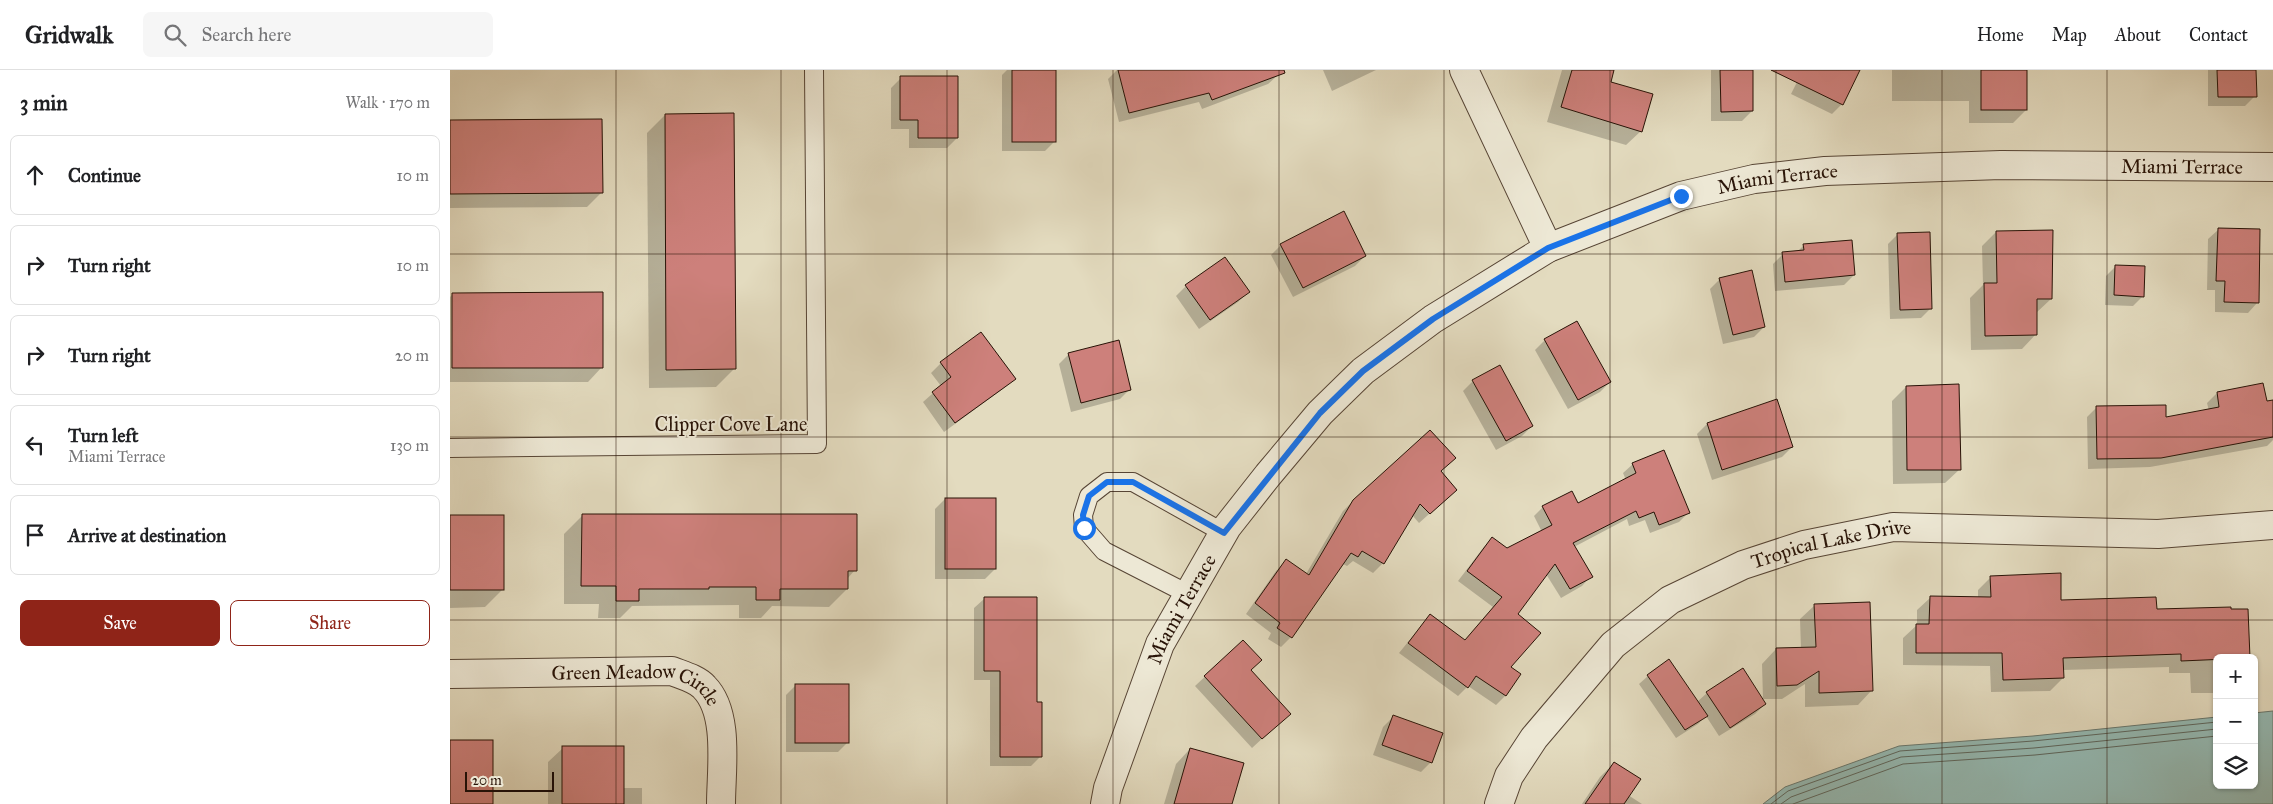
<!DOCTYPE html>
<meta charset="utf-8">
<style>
body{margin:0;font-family:"IM FELL Great Primer",serif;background:#f6f6f6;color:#202124}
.controls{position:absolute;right:15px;bottom:15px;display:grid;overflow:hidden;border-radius:8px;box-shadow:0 1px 4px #0004}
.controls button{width:45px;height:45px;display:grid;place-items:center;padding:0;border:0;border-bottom:1px solid #e0e0e0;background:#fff;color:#202124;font:25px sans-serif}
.scale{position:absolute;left:15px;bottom:12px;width:89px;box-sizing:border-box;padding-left:5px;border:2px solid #281307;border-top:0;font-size:14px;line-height:18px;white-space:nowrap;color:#281307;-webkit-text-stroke:4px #ede8d5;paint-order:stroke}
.stop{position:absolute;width:15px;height:15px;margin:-11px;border:4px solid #1a73e8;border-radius:50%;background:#fff}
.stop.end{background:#1a73e8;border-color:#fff;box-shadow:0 1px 5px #0008}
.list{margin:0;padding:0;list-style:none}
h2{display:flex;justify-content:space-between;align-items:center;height:65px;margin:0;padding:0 20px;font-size:21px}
h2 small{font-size:16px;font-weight:400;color:#757577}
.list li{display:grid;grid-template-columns:32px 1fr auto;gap:15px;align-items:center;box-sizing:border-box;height:80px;margin:0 10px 10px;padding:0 10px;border:1px solid #e0e0e0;border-radius:8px}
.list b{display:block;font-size:19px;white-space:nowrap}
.list p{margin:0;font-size:16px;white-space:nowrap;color:#757577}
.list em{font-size:16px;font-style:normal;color:#757577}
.actions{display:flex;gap:10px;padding:15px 20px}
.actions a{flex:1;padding:11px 0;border:1px solid #8f2418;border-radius:8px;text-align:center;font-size:18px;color:#8f2418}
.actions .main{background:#8f2418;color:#fff}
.icon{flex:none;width:28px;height:28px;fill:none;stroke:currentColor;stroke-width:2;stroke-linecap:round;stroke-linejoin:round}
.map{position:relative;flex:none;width:1823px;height:734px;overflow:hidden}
header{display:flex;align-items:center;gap:30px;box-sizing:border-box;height:70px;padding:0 25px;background:#fff;border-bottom:1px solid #e0e0e0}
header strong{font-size:24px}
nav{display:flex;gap:28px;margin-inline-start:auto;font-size:18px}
.search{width:350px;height:45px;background:#f6f6f6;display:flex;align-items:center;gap:12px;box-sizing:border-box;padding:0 18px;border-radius:8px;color:#757577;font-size:19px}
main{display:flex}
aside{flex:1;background:#fff}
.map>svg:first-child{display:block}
.water{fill:#95bbb5;stroke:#69786f}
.shadow{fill:#0003}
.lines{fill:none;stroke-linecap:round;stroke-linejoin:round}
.shore{stroke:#5e675e;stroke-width:1}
.building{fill:#cd807b;stroke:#281307}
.lane-casing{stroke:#574535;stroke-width:20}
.street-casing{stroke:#574535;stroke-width:30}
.lane{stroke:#ede8d5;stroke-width:18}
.street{stroke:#ede8d5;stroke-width:28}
.route{stroke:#1a73e8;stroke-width:6}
.grid{fill:none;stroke:#281307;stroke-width:1;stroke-opacity:0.55}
.labels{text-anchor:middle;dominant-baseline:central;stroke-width:4;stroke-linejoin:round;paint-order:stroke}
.street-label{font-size:20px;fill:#281307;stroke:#ede8d5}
</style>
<header>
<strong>Gridwalk</strong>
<div class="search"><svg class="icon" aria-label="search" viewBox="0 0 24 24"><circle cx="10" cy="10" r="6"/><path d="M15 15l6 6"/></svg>Search here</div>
<nav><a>Home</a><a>Map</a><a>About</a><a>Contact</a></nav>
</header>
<main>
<aside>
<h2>3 min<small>Walk · 170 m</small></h2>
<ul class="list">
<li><svg class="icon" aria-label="ahead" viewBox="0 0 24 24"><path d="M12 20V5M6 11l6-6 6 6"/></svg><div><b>Continue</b></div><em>10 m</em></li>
<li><svg class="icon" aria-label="right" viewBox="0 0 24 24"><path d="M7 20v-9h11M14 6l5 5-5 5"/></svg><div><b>Turn right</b></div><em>10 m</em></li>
<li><svg class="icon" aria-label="right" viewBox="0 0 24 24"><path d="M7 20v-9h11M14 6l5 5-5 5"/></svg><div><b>Turn right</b></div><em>20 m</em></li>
<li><svg class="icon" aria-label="left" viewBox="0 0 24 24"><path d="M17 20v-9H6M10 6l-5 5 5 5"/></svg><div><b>Turn left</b><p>Miami Terrace</p></div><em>130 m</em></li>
<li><svg class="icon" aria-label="arrive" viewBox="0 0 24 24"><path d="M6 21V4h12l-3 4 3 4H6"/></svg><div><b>Arrive at destination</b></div></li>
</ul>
<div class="actions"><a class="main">Save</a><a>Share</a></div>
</aside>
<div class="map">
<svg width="1823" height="734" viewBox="0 0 1823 734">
<rect width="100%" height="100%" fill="#e3dbbf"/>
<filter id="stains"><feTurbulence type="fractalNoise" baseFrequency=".004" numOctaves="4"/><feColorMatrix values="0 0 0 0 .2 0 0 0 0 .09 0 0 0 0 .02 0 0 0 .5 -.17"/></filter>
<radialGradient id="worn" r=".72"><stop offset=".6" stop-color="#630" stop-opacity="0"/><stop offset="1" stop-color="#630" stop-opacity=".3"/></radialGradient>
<path class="water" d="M1823,641V734H1313L1335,717L1449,676L1583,666L1767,647V715H1804V643Z"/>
<g class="shadow">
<path d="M557,0H605V71L595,81H552V5Z"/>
<path d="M667,0H827L828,5L818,14L752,39L749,32L669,52L658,9Z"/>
<path d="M873,0H926L882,21Z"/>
<path d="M1112,0H1163L1159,13L1191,61L1176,75L1097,52Z"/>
<path d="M1261,0H1301L1302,41L1292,51H1261Z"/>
<path d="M1353,0H1409L1392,34L1382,44L1341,24Z"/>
<path d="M1442,0H1576V40L1563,53H1519V31H1442Z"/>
<path d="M1758,0H1805V26L1795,36H1758Z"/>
<path d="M451,8L507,68L497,78H459V59H441V18Z"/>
<path d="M215,45L284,299L266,317L199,318L197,63Z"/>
<path d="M0,51L151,123L137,137L0,138Z"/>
<path d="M1768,160L1807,233L1798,243L1765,242V220H1757L1758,169Z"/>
<path d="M1546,162L1601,229L1586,243V264L1572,279L1521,280L1520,228L1533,215L1532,176Z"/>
<path d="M1448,164L1481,238L1471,248L1440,249L1438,174Z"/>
<path d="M831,175L915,186L905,196L843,227L821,185Z"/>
<path d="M1354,175L1404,205L1394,215L1325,221L1323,194L1333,184L1347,182Z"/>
<path d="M1666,196L1693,226L1683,236L1655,235L1656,206Z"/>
<path d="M1270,209L1314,257L1304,267L1273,274L1260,219Z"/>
<path d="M736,216L798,222L788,232L749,259L726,226Z"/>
<path d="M2,225L152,297L138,312H0V227Z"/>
<path d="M1095,270L1160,312L1150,322L1118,339L1085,280Z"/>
<path d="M619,284L680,319L670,329L621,342L609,294Z"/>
<path d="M491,293L564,309L554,318L494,362L473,332L491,316L481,303Z"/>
<path d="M1023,311L1082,356L1072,366L1046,380L1013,321Z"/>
<path d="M1456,317L1510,399L1495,413L1443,414L1442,331Z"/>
<path d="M1767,323L1816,332L1823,345V370L1817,376L1700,397L1638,399L1637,347L1647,337L1715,349L1759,341L1757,333Z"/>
<path d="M1326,331L1342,377L1332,387L1262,410L1247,364L1257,354Z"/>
<path d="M1183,394L1238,443L1229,452L1200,463L1195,450L1179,456L1177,449L1124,477L1141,506L1132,516L1111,528L1096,504L1066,544L1059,597L1070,604L1055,626L1046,635L1018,616L1008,626L949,583L980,545L1014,571L1043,537L1008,511L1033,478L1042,468L1057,479L1092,462L1084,446L1093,437L1127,434L1176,410L1173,403Z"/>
<path d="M989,401L996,429L969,453L962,445L933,493L923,503L903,491L897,496L893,494L841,567L831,577L818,569L821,563L796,544L826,501L836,491L856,504L893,441L904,430Z"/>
<path d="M495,429L545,499L535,509H485V439Z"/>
<path d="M0,446L53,519L35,537L0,538Z"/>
<path d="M132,446L405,500L397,509V519L379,537L322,536L311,548H289V535L182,536L170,548H148L149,534H114V464Z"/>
<path d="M1541,507L1610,532L1705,541L1767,588V623H1741L1740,603H1719V597L1613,600V608L1600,621L1541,622L1540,596L1453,595V568L1467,555V540L1480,528H1528V520Z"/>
<path d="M534,529L586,633L591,686L581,696H540V610H524V538Z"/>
<path d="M1365,535L1422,620L1408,635L1355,637V614L1332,629H1313L1312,594L1326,579H1351L1350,549Z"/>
<path d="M793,571L800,601L829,653L802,678L745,616Z"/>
<path d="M1198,606L1247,632L1257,623L1315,634L1305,644L1269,666L1256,646L1248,654L1226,668L1189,614Z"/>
<path d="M346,615L398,672L388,682H336V625Z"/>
<path d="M943,647L981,692L971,702L923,685L933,657Z"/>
<path d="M113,678L173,718H192V734H98V692Z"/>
<path d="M740,679L781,734H714L726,694Z"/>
<path d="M1164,693L1178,725L1192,734H1132L1150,707Z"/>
</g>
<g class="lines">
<g class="shore">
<path d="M1321,734L1338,721L1450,681L1583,671L1767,652"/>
<path d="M1331,734L1341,727L1451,687L1584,678L1767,659"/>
<path d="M1343,734L1453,694L1585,685L1767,666"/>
</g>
</g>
<g class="building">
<rect x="562" y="0" width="44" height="72"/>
<path d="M668,0H834L835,3L762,30L759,23L679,43Z"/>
<path d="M1122,0H1164L1161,12L1203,24L1192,62L1111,37Z"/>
<path d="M1270,0H1303V41L1271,42Z"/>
<path d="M1321,0H1410L1393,35Z"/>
<rect x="1531" y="0" width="46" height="40"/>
<path d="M1767,0H1806L1807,27H1768Z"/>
<path d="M450,6H508V68H468V50H450Z"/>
<path d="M284,43L286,299L216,300L215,44Z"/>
<path d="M152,49L153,123L0,124V50Z"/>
<path d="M894,141L916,186L853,218L830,174Z"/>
<path d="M1768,158L1810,159L1809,233L1774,232L1775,211H1766Z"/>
<path d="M1603,160L1602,229H1587V265L1535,266L1534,213H1547L1546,161Z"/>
<path d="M1480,162L1482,239L1450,240L1447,163Z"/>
<path d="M1402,170L1405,205L1335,212L1332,182L1354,180L1353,174Z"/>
<path d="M775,187L800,222L760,250L735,215Z"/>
<path d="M1665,195L1695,196L1694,227L1664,225Z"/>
<path d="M1302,200L1315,257L1283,265L1269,208Z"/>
<path d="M153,222V298H2V223Z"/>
<path d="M1127,251L1161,312L1128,330L1094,269Z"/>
<path d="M531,262L566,309L505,353L482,322L501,307L490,292Z"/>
<path d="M669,270L681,320L631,333L618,283Z"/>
<path d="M1050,295L1083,356L1056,371L1022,310Z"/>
<path d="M1813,313L1817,331L1823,330V367L1711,388L1647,389L1646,336L1716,335V347L1769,337L1767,322Z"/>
<path d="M1509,314L1511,400H1457L1456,316Z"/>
<path d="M1327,329L1343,377L1272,400L1257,353Z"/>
<path d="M980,360L1006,388L991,401L1007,420L980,444L970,434L934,494L912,481L908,487L901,483L842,568L827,558L830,553L805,533L836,489L859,505L903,430Z"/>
<path d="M1214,380L1240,443L1209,455L1204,442L1189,448L1186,441L1123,473L1143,507L1120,519L1105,494L1068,544L1091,563L1061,597L1071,604L1056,626L1026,606L1018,618L958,573L980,544L1015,570L1052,527L1017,501L1042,467L1057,478L1102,455L1092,436L1122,421L1128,433L1186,403L1182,393Z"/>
<rect x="495" y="428" width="51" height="71"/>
<path d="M132,444H407V501H398V519H330V530H306V517H259V519H189V531H166V516H131Z"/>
<rect x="0" y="445" width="54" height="75"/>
<path d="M1611,503V530L1706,527L1707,539L1781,537V539H1798L1800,588L1731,591V584L1613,588L1614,608L1553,610L1552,583H1466V554H1479L1480,526L1541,527L1540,506Z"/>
<path d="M534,527H587V632H592V687H550V601H534Z"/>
<path d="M1420,532L1423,621L1369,623V601L1347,615L1327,616L1326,578L1366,577L1364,534Z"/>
<path d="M793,570L812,590L801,600L841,644L812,669L754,606Z"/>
<path d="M1219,589L1258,646L1235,660L1197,605Z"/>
<path d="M1293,598L1316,634L1280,658L1256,622Z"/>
<rect x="345" y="614" width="54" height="59"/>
<path d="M943,645L993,663L982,693L932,675Z"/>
<rect x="0" y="670" width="43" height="64"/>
<rect x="112" y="676" width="62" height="58"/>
<path d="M740,678L794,693L782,734H724Z"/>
<path d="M1164,692L1191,709L1174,734H1135Z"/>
</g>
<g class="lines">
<defs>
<g id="lane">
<path d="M0,378L367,374L364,0"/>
<path d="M738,524L654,481L634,458L633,445L639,426L657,412H683L774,463"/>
</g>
<g id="street">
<path d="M1014,0L1098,178"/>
<path id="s1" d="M0,604L222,601C232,605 247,609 254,617C280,643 271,700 271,734"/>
<path id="s2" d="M655,734L658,718L710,574L777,457L818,405L870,343L913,301L983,249L1098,178L1231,126L1304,109L1375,101L1551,95L1823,97"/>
<path id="s3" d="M1049,734L1059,706L1084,668L1163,575L1220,530L1293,495L1354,475L1443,457L1708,464L1823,455"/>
</g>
</defs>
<use href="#lane" class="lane-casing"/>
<use href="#street" class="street-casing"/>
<use href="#lane" class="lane"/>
<use href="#street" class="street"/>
</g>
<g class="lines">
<path class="route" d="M634,458L633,445L639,426L657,412H683L774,463L870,343L913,301L983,249L1098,178L1231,126"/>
</g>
<path class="grid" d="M166,0V734M331,0V734M497,0V734M663,0V734M829,0V734M994,0V734M1160,0V734M1326,0V734M1492,0V734M1657,0V734M0,184H1823M0,367H1823M0,550H1823"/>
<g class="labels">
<g class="street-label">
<text stroke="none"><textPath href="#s2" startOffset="1380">Miami Terrace</textPath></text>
<text stroke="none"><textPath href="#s2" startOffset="975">Miami Terrace</textPath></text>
<text x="281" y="354">Clipper Cove Lane</text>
<text stroke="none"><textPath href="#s3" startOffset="442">Tropical Lake Drive</textPath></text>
<text stroke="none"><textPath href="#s2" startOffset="210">Miami Terrace</textPath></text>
<text stroke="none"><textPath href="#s1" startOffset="190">Green Meadow Circle</textPath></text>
</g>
</g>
<rect width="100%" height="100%" filter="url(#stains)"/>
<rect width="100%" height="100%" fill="url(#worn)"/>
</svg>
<div class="controls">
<button>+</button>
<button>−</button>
<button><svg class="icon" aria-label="layers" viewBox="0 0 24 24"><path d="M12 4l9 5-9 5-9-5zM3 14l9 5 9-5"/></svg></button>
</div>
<div class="scale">20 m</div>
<div class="stop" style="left:634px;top:458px"></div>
<div class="stop end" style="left:1231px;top:126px"></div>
</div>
</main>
